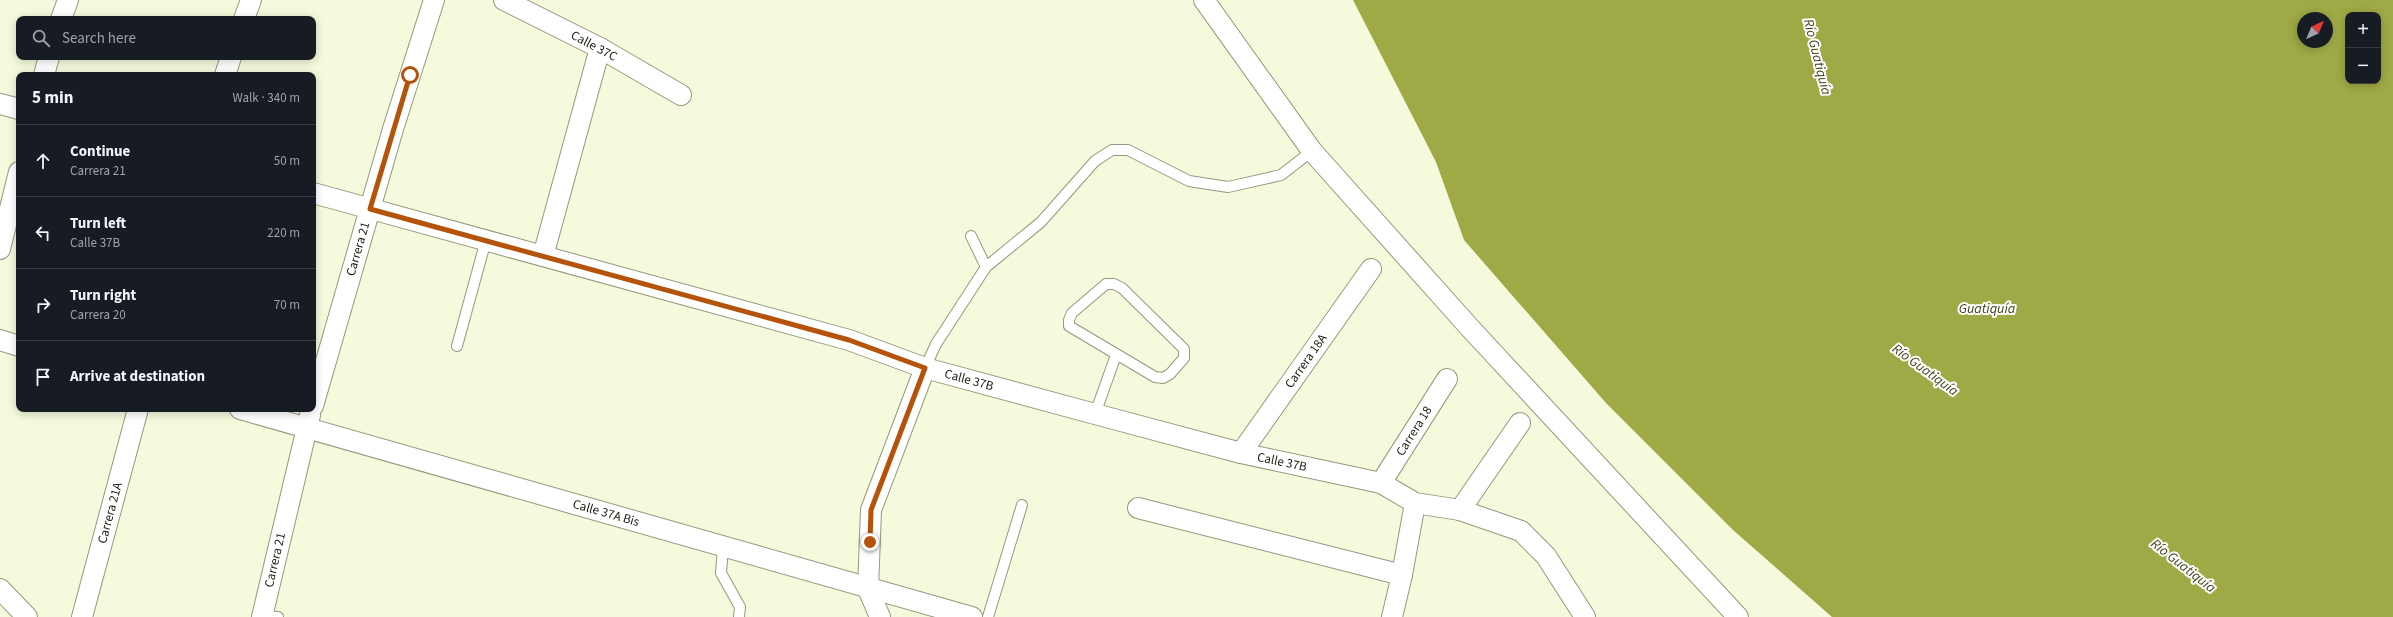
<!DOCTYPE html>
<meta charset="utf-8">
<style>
body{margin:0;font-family:"Source Sans 3",sans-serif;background:#242831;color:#f1f3f6}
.controls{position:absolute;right:12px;top:12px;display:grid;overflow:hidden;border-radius:8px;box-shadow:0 2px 10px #0003}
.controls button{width:36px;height:36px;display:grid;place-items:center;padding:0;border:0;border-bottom:1px solid #363941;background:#171b24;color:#f1f3f6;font:20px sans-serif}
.compass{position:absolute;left:2297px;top:12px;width:36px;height:36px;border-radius:50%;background:#171b24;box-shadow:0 2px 10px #0003;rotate:44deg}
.stop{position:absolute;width:12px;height:12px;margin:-9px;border:3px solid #b45309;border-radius:50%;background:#fff}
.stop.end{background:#b45309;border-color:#fff;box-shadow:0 1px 4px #0008}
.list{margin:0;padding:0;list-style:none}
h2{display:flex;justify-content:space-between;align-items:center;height:52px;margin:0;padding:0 16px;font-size:17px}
h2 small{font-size:13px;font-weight:400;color:#9ea1a6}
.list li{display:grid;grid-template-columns:26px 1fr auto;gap:12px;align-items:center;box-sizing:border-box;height:72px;padding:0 16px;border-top:1px solid #363941}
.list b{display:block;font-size:15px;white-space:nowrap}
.list p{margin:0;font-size:13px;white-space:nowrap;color:#9ea1a6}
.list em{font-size:13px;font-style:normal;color:#9ea1a6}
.icon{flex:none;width:22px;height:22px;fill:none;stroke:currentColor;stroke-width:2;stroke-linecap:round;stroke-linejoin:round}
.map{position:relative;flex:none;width:2393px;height:617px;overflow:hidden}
.search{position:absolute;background:#171b24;box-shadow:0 2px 10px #0003;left:16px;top:16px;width:300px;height:44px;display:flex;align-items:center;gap:10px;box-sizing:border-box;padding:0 14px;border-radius:8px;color:#9ea1a6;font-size:15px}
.panel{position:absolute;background:#171b24;box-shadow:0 2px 10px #0003;left:16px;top:72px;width:300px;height:340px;border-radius:8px}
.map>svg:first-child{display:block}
.water{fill:#9fa945;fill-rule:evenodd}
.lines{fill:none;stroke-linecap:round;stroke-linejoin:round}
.service-casing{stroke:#94997d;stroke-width:12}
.minor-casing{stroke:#94997d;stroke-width:22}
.service{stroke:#fff;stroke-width:10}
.minor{stroke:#fff;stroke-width:20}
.route{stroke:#b45309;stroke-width:5}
.labels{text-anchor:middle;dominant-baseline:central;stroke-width:4;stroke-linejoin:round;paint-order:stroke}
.street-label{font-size:13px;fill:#202116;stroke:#fff}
.water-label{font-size:14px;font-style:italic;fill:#43471d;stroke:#fff}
</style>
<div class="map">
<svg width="2393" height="617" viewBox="0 0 2393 617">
<rect width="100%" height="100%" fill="#f5fadc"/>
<path class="water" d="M1353,0H2393V617H1832L1733,530L1606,403L1464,240L1436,162ZM2348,15H2378V81H2348ZM2303,18H2327V42H2303Z"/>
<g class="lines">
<defs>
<g id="service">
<path d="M971,236L986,267"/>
<path d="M1106,284H1114L1122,288L1184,349V358L1170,374L1163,378L1155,377L1069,326V320L1072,313Z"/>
<path d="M457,346L486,240"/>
<path d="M925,368L936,344L986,267L1041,222L1095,161L1112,150H1128L1189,181L1228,187L1281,175L1312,151"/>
<path d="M1095,414L1116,355"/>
<path d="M723,547L721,573L740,607L739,617"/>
<path d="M262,616L278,617"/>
<path d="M988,617L1022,505"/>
</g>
<g id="minor">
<path d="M504,0L600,48L681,95"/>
<path d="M1204,0L1312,151L1470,328L1738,617"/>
<path d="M61,19L68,0"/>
<path d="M244,19L251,0"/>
<path d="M44,75L49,57"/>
<path d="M225,75L231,57"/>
<path d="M0,104L19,109"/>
<path d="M313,193L849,340L925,368L1095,414L1241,453L1381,483L1415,503L1460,510L1521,531L1546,556L1585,617"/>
<path d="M0,249L19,172"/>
<path d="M543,256L600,48"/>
<path d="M0,340L19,346"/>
<path d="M313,406L393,129L434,0"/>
<path d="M240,409L972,617"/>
<path d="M1241,453L1371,269"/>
<path d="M1381,483L1447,379"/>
<path d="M1138,508L1402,575L1415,503"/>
<path d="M1460,510L1520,423"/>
<path d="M0,589L27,617"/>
<path d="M82,617L138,409"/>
<path d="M262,617L310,415"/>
<path d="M880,617L868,589L871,510L925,368"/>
<path d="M1392,617L1402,575"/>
</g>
</defs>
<use href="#service" class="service-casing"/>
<use href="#minor" class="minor-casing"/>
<use href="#service" class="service"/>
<use href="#minor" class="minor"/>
</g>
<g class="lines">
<path class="route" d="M410,75L370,209L849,340L925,368L871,510L870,542"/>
</g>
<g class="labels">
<g class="street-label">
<text transform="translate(594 46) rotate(28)">Calle 37C</text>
<text transform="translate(358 249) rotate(-74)">Carrera 21</text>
<text transform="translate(1306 361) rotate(-55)">Carrera 18A</text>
<text transform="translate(969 380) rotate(15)">Calle 37B</text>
<text transform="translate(1414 431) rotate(-58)">Carrera 18</text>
<text transform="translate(1282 462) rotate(12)">Calle 37B</text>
<text transform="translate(110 513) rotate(-75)">Carrera 21A</text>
<text transform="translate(606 513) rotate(16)">Calle 37A Bis</text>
<text transform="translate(275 560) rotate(-77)">Carrera 21</text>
</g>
<g class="water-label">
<text transform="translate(1817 57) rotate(76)">Río Guatiquía</text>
<text x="1987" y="309">Guatiquía</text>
<text transform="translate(1925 370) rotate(36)">Río Guatiquía</text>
<text transform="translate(2183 566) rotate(38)">Río Guatiquía</text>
</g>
</g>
</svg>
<div class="controls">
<button>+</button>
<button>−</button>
</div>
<svg class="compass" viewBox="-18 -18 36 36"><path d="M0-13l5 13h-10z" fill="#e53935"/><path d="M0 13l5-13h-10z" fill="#9ea1a6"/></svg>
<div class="stop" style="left:410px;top:75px"></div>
<div class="stop end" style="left:870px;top:542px"></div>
<div class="search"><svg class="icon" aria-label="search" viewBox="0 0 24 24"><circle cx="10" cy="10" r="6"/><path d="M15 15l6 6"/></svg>Search here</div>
<section class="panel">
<h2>5 min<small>Walk · 340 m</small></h2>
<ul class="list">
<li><svg class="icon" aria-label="ahead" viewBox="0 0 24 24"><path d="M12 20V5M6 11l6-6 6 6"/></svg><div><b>Continue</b><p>Carrera 21</p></div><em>50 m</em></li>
<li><svg class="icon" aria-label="left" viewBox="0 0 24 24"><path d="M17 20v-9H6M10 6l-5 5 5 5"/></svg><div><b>Turn left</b><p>Calle 37B</p></div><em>220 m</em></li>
<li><svg class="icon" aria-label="right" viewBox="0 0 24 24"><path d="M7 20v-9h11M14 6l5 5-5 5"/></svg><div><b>Turn right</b><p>Carrera 20</p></div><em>70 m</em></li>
<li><svg class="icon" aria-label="arrive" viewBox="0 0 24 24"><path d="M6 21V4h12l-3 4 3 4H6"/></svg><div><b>Arrive at destination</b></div></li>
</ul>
</section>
</div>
